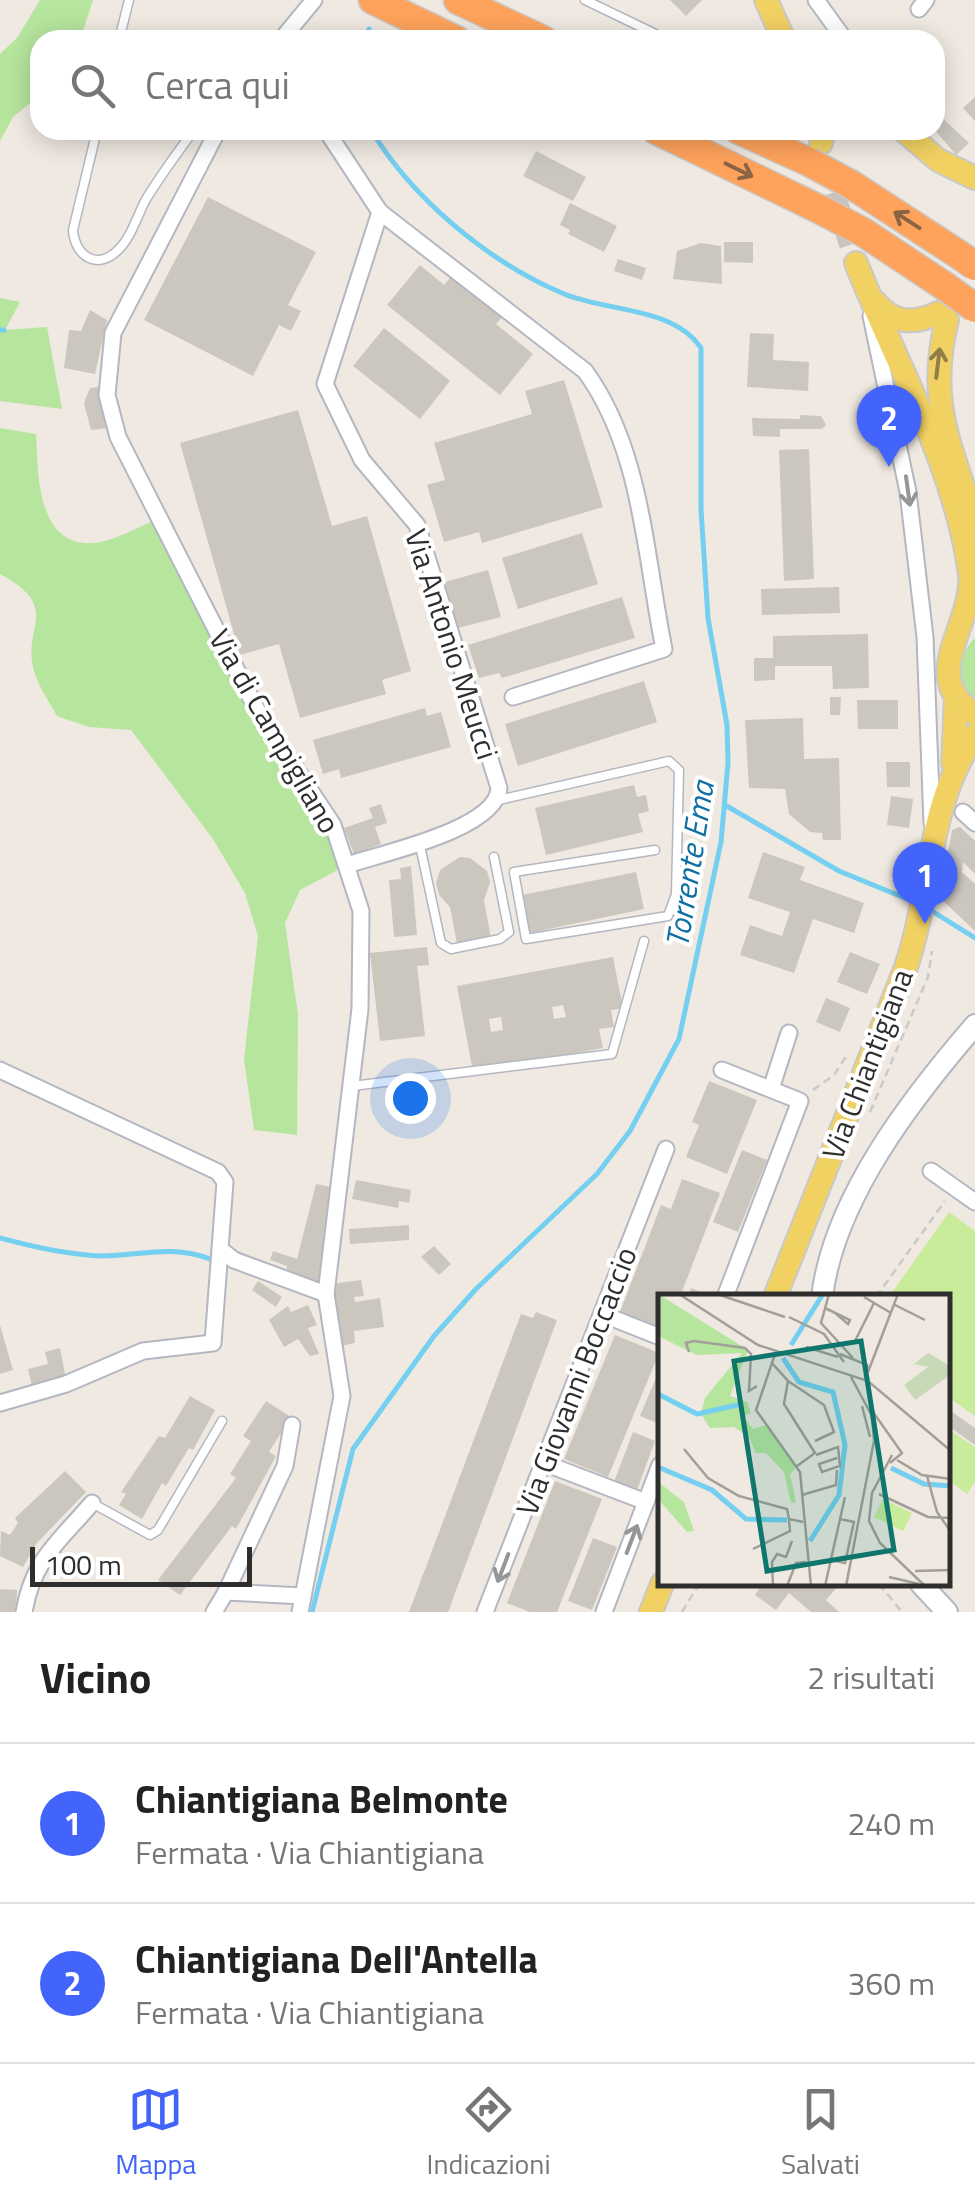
<!DOCTYPE html>
<html lang="it">
<meta charset="utf-8">
<style>
body{margin:0;font-family:"Titillium Web",sans-serif;background:#f6f6f6;color:#222}
.scale{position:absolute;left:30px;bottom:25px;width:222px;box-sizing:border-box;padding-left:10px;border:5px solid #2e2e2e;border-top:0;font-size:28px;line-height:35px;white-space:nowrap;color:#2e2e2e;-webkit-text-stroke:8px #fff;paint-order:stroke}
.you{position:absolute;left:410px;top:1098px;width:35px;height:35px;margin:-25px;border:8px solid #fff;border-radius:50%;background:#1a73e8;box-shadow:0 0 0 15px #1a73e833}
.badge{display:grid;place-items:center;width:65px;height:65px;border-radius:50%;background:#4264fb;color:#fff;font-size:32px;font-weight:700}
.pin{position:absolute;translate:-50% -82px;filter:drop-shadow(0 2px 5px #0008)}
.pin::after{content:'';position:absolute;top:52px;width:35px;height:30px;background:inherit;clip-path:polygon(0 0,100% 0,50% 100%)}
.list{margin:0;padding:0;list-style:none}
h2{display:flex;justify-content:space-between;align-items:center;height:130px;margin:0;padding:0 40px;font-size:42px}
h2 small{font-size:32px;font-weight:400;color:#767676}
.list li{display:grid;grid-template-columns:65px 1fr auto;gap:30px;align-items:center;box-sizing:border-box;height:160px;padding:0 40px;border-top:2px solid #e0e0e0}
.list b{display:block;font-size:38px;white-space:nowrap}
.list p{margin:0;font-size:32px;white-space:nowrap;color:#767676}
.list em{font-size:32px;font-style:normal;color:#767676}
.icon{flex:none;width:55px;height:55px;fill:none;stroke:currentColor;stroke-width:2;stroke-linecap:round;stroke-linejoin:round}
.map{position:relative;flex:none;width:975px;height:1612px;overflow:hidden}
.search{position:absolute;background:#fff;box-shadow:0 5px 25px #0003;left:30px;right:30px;top:30px;height:110px;display:flex;align-items:center;gap:25px;box-sizing:border-box;padding:0 35px;border-radius:30px;color:#767676;font-size:38px}
.sheet{height:450px;background:#fff}
nav{display:flex;justify-content:space-around;align-items:center;box-sizing:border-box;height:140px;border-top:2px solid #e0e0e0;background:#fff;font-size:28px;color:#767676}
nav a{display:grid;justify-items:center;gap:5px}
nav .on{color:#4264fb}
.map>svg:first-child{display:block}
.green{fill:#b6e59e}
.pitch{fill:#c9ec9a}
.lines{fill:none;stroke-linecap:round;stroke-linejoin:round}
.stream{stroke:#75cff0;stroke-width:5}
.building{fill:#cbc7bf;fill-rule:evenodd}
.primary-tunnel{stroke:#c8c4bd;stroke-width:22;stroke-dasharray:22 11;stroke-linecap:butt}
.service-casing{stroke:#b4b7c1;stroke-width:11}
.minor-casing{stroke:#b4b7c1;stroke-width:19}
.secondary-casing{stroke:#b4b7c1;stroke-width:24}
.primary-casing{stroke:#c9c9c9;stroke-width:26}
.motorway-casing{stroke:#c9c9c9;stroke-width:31}
.path{stroke:#c9c9c9;stroke-width:2.5;stroke-dasharray:8 5;stroke-linecap:butt}
.service{stroke:#fff;stroke-width:8}
.minor{stroke:#fff;stroke-width:15}
.secondary{stroke:#fff;stroke-width:20}
.primary{stroke:#f2d163;stroke-width:22}
.motorway{stroke:#ffa35c;stroke-width:28}
.motorway-bridge-casing{stroke:#c9c9c9;stroke-width:31;stroke-linecap:butt}
.motorway-bridge{stroke:#ffa35c;stroke-width:28}
.oneway{stroke:#8c6343}
.oneway2{stroke:#908048}
.oneway3{stroke:#969696}
.labels{text-anchor:middle;dominant-baseline:central;stroke-width:8;stroke-linejoin:round;paint-order:stroke}
.street-label{font-size:30px;fill:#2e2e2e;stroke:#fff}
.water-label{font-size:32px;font-style:italic;fill:#0d6fa3;stroke:#fff}
.inset-river{fill:none;stroke:#75cff0;stroke-width:5}
.inset-road{fill:none;stroke:#a29e99;stroke-width:2.5}
.view{fill:#0f766e;fill-opacity:0.15;stroke:#0f766e;stroke-width:5}
.inset-edge{fill:none;stroke:#2e2e2e;stroke-width:5}
</style>
<div class="map">
<svg width="975" height="1612" viewBox="0 0 975 1612">
<rect width="100%" height="100%" fill="#efe9e1"/>
<g class="green">
<path d="M40,0H93L80,40H40V95L13,117L0,141V54L17,38Z"/>
<path d="M0,298L20,302L5,330L47,327L62,409L0,401Z"/>
<path d="M0,428L36,434C38,471 36,548 94,543C115,541 140,526 160,518L257,710L333,825L347,865L300,890L285,923L298,1015L297,1135L254,1130L244,1059L258,936L245,893L213,839L131,730L89,727L57,716C50,703 40,689 35,674C19,628 65,609 0,574Z"/>
<path d="M975,638V699C955,681 956,657 975,638Z"/>
</g>
<g class="pitch">
<path d="M949,1212L975,1231V1416L948,1397V1297H889Z"/>
<path d="M948,1429L975,1447V1482L967,1494L948,1480Z"/>
</g>
<g class="lines">
<g class="stream">
<path d="M365,40L369,29"/>
<path d="M0,330H4"/>
<path d="M725,805L839,871L917,903"/>
<path d="M927,908L975,938"/>
<path d="M0,1238C33,1247 67,1255 101,1256C141,1256 171,1244 210,1259"/>
<path d="M312,1612L353,1449L434,1336L476,1289L597,1174L630,1131L679,1039L721,842L728,763L727,725L708,618L701,509V348C673,306 605,312 562,293C487,261 413,199 371,130"/>
</g>
</g>
<g class="building">
<path d="M670,0H702L686,16Z"/>
<path d="M975,97V121L963,108Z"/>
<path d="M935,111L969,143L956,155L935,130Z"/>
<path d="M536,151L586,177L573,201L523,176Z"/>
<path d="M208,197L316,252L288,305L301,311L291,331L279,325L253,376L144,320Z"/>
<path d="M570,203L617,226L604,252L568,234L570,230L560,225Z"/>
<path d="M724,242H753V263L724,262Z"/>
<path d="M701,243L721,246L722,284L673,279L677,251Z"/>
<path d="M618,259L646,268L642,280L614,271Z"/>
<path d="M420,265L444,285L453,274L504,315L496,324L533,354L500,395L387,305Z"/>
<path d="M90,310L107,320L95,374L64,368L69,330L81,331Z"/>
<path d="M384,328L450,381L420,419L353,366Z"/>
<path d="M750,333L774,334L773,360L809,362L808,391L747,387Z"/>
<path d="M564,380L603,507L482,543L479,532L444,542L427,485L445,480L434,443L532,414L525,391Z"/>
<path d="M98,387L108,428L91,430L84,403L90,388Z"/>
<path d="M298,410L332,526L367,516L411,671L382,680L386,694L300,718L279,644L240,655L180,443Z"/>
<path d="M800,415L821,416L826,425L822,429H780V437L753,436L752,418L800,419Z"/>
<path d="M809,449L814,579L784,581L779,450Z"/>
<path d="M582,533L598,584L518,609L502,558Z"/>
<path d="M488,570L501,617L458,628L445,582Z"/>
<path d="M839,587L840,613L762,615L761,589Z"/>
<path d="M622,597L635,638L502,678L499,673L479,678L468,645Z"/>
<path d="M868,634L869,688L833,689L832,666H775V680L754,681V658H773V636Z"/>
<path d="M644,681L657,722L518,766L505,724Z"/>
<path d="M830,697H841L840,715H830Z"/>
<path d="M857,700H898V729H858Z"/>
<path d="M425,708L427,716L441,712L451,747L341,778L339,769L323,774L313,740Z"/>
<path d="M803,718L804,759L839,758L841,840H823L822,833L810,832L789,814L785,789L749,788L745,720Z"/>
<path d="M886,762H910V787H887Z"/>
<path d="M634,785L637,797L646,795L649,811L638,814L643,832L546,855L535,808Z"/>
<path d="M891,796L913,799L909,828L887,825Z"/>
<path d="M381,804L387,823L375,827L381,844L354,854L344,828L373,818L369,808Z"/>
<path d="M960,827L975,841V874L963,862L962,872L975,884V931L940,898L952,830Z"/>
<path d="M763,852L805,867L800,880L864,903L854,933L813,919L794,973L740,955L750,925L782,936L790,912L748,898Z"/>
<path d="M460,857L470,858L487,871L490,882L484,900L491,938L457,944L450,907L439,895L436,883L440,870Z"/>
<path d="M411,866L417,935L394,937L389,880L401,879L400,868Z"/>
<path d="M636,872L644,909L530,933L522,895Z"/>
<path d="M427,947L429,965L417,966L425,1036L380,1041L370,953Z"/>
<path d="M850,952L880,964L867,994L837,982Z"/>
<path d="M613,957L623,1008L611,1010L614,1027L599,1029L603,1048L473,1072L457,986ZM563,1005L566,1017L554,1019L552,1007ZM501,1017L503,1030L491,1032L489,1019Z"/>
<path d="M826,998L850,1008L840,1032L816,1022Z"/>
<path d="M709,1081L757,1100L727,1174L686,1157L699,1125L692,1122Z"/>
<path d="M742,1150L767,1160L738,1232L713,1222Z"/>
<path d="M682,1179L720,1193L680,1297H660V1327L620,1312L661,1205L671,1209Z"/>
<path d="M356,1180L411,1190L409,1203L399,1201L398,1208L352,1199Z"/>
<path d="M316,1184L331,1187L319,1287L286,1273L287,1266L270,1260L273,1251L297,1259Z"/>
<path d="M409,1225V1240L350,1244L349,1229Z"/>
<path d="M434,1246L451,1264L439,1275L421,1257Z"/>
<path d="M361,1280L364,1296L354,1297L355,1302L380,1298L384,1327L354,1331L355,1343L340,1346L331,1284Z"/>
<path d="M258,1281L282,1297L276,1307L252,1290Z"/>
<path d="M691,1288L712,1297H687Z"/>
<path d="M308,1305L317,1325L308,1328L319,1354L310,1356L298,1339L284,1347L269,1320L288,1306L291,1312Z"/>
<path d="M536,1312L557,1320L448,1612H409L521,1314L533,1318Z"/>
<path d="M0,1325L13,1370L0,1374Z"/>
<path d="M615,1335L659,1353L608,1477L564,1459Z"/>
<path d="M60,1348L66,1379L32,1387L28,1369L48,1364L45,1352Z"/>
<path d="M660,1368V1424L640,1416Z"/>
<path d="M190,1396L215,1410L193,1450L189,1448L166,1486L162,1483L142,1519L119,1505L126,1494L121,1492L159,1436L165,1438Z"/>
<path d="M266,1401L291,1417L269,1452L276,1456L236,1529L232,1526L180,1595L158,1580L236,1478L230,1474L251,1441L243,1436Z"/>
<path d="M948,1409L975,1428V1445L948,1426Z"/>
<path d="M633,1432L655,1441L637,1490L614,1482Z"/>
<path d="M65,1471L86,1492L36,1544L23,1567L0,1556L1,1531L10,1535L18,1523L15,1518Z"/>
<path d="M555,1481L602,1499L557,1612H530L507,1603Z"/>
<path d="M593,1538L617,1547L592,1610L568,1601Z"/>
<path d="M762,1584H840L826,1600L839,1612H811L789,1593L776,1610L755,1595Z"/>
<path d="M0,1589L17,1590L16,1612H0Z"/>
</g>
<g class="lines">
<path class="primary-tunnel" d="M824,161L856,263"/>
<defs>
<g id="service">
<path d="M585,0L668,40"/>
<path d="M119,40L129,0"/>
<path d="M97,130L73,230C75,257 98,271 119,249C131,237 137,217 145,201C160,176 177,153 194,130"/>
<path d="M499,800L669,761L679,770L676,894L668,916L526,939L514,872L655,850"/>
<path d="M419,841L441,943L451,949L500,939L509,932L494,857"/>
<path d="M352,1086L612,1054L644,941"/>
<path d="M92,1503L150,1535L158,1530L222,1421"/>
</g>
<g id="minor">
<path d="M816,0L845,40"/>
<path d="M919,9L926,0"/>
<path d="M281,40L314,0"/>
<path d="M218,130L113,333L107,395L118,437L257,710L333,825L361,911L360,1009L326,1294L342,1396L300,1612"/>
<path d="M326,130L380,212L325,384L362,460L417,525L499,788C497,829 383,853 347,865"/>
<path d="M380,212L585,371C642,449 645,556 664,649L513,697"/>
<path d="M871,316L908,492L925,637L932,823"/>
<path d="M963,812L975,823"/>
<path d="M0,1070L218,1172L225,1182L213,1343L143,1351L66,1384L0,1403"/>
<path d="M722,1070L800,1101L725,1297"/>
<path d="M771,1089L789,1033"/>
<path d="M931,1171L975,1202"/>
<path d="M220,1249L234,1260L326,1294"/>
<path d="M602,1314L660,1337"/>
<path d="M544,1463L646,1502"/>
<path d="M226,1592L285,1466L292,1425"/>
<path d="M24,1612C33,1559 59,1542 92,1503"/>
<path d="M214,1612L226,1592L303,1596"/>
<path d="M485,1612L666,1149"/>
<path d="M604,1612L660,1465"/>
</g>
<g id="secondary">
<path d="M822,1297C834,1198 912,1098 975,1025"/>
<path d="M921,1584L947,1612"/>
</g>
<g id="primary">
<path d="M766,0L784,40"/>
<path d="M903,130L938,160L975,178"/>
<path d="M821,143L824,130"/>
<path d="M856,263C896,364 955,465 970,574C975,623 916,678 975,714"/>
<path d="M876,303C892,324 916,324 938,313"/>
<path d="M947,320C926,404 952,446 975,524"/>
<path d="M953,763L956,697"/>
<path d="M775,1297L906,967C933,887 926,807 975,735"/>
<path d="M651,1612L662,1584"/>
</g>
<g id="motorway">
<path d="M373,0L456,40"/>
<path d="M458,0L543,40"/>
<path d="M656,130L821,210"/>
<path d="M739,130L809,162"/>
<path d="M852,185L961,256"/>
<path d="M863,232L946,287"/>
</g>
</defs>
<use href="#service" class="service-casing"/>
<use href="#minor" class="minor-casing"/>
<use href="#secondary" class="secondary-casing"/>
<use href="#primary" class="primary-casing"/>
<use href="#motorway" class="motorway-casing"/>
<g class="path">
<path d="M813,1090L834,1075L847,1055"/>
<path d="M870,1112L928,977L932,951"/>
<path d="M876,1297L945,1201"/>
<path d="M879,1584L902,1612"/>
<path d="M682,1612L699,1584"/>
</g>
<use href="#service" class="service"/>
<use href="#minor" class="minor"/>
<use href="#secondary" class="secondary"/>
<use href="#primary" class="primary"/>
<use href="#motorway" class="motorway"/>
<defs>
<g id="motorway-bridge">
<path d="M809,162L852,185"/>
<path d="M821,210L863,232"/>
<path d="M961,256L975,266"/>
<path d="M946,287L975,308"/>
</g>
</defs>
<use href="#motorway-bridge" class="motorway-bridge-casing"/>
<use href="#motorway-bridge" class="motorway-bridge"/>
</g>
<defs><path id="oneway-shaft" d="M-6 0H5M1.5-3L5.5 0L1.5 3" fill="none" stroke-width="1.6" stroke-linecap="round" stroke-linejoin="round" transform="scale(2.5)"/></defs>
<g class="oneway">
<use href="#oneway-shaft" transform="translate(739 170) rotate(26)"/>
<use href="#oneway-shaft" transform="translate(907 220) rotate(-147)"/>
</g>
<use class="oneway2" href="#oneway-shaft" transform="translate(938 363) rotate(-83)"/>
<g class="oneway3">
<use href="#oneway-shaft" transform="translate(908 491) rotate(82)"/>
<use href="#oneway-shaft" transform="translate(632 1539) rotate(-69)"/>
<use href="#oneway-shaft" transform="translate(503 1568) rotate(111)"/>
</g>
<g class="labels">
<g class="street-label">
<text transform="translate(452 644) rotate(72)">Via Antonio Meucci</text>
<text transform="translate(275 731) rotate(60)">Via di Campigliano</text>
<text transform="translate(867 1064) rotate(-69)">Via Chiantigiana</text>
<text transform="translate(576 1381) rotate(-69)">Via Giovanni Boccaccio</text>
</g>
<g class="water-label">
<text transform="translate(689 864) rotate(-81)">Torrente Ema</text>
</g>
</g>
<g transform="translate(658 1294)">
<rect width="292" height="292" fill="#efe9e1"/>
<path d="M0,0L90,56L72,102L89,108L93,119L85,122L95,135L108,131L139,172L132,181L138,208L133,209L126,178L108,159H98L91,143L76,133L52,134L43,120L47,104L84,59L39,61L0,42ZM0,188L26,208L36,237L29,238L0,205Z" fill="#b6e59e"/>
<path d="M270,59L292,72V81L257,106L246,91L270,73L256,70Z" fill="#c8d9b8"/>
<path d="M225,205L254,219L245,237L216,223Z" fill="#c9ec9a"/>
<path class="inset-river" d="M133,51L165,0M125,64L141,88L175,98L187,151L181,201L152,247M0,100L39,120L84,110M0,173L54,196L88,225L129,226M233,174L266,190L293,192"/>
<path class="inset-road" d="M21,0L100,51L210,87L293,157M59,0L127,23M171,0L163,29L195,64M206,3L233,19M237,11L267,26M167,14L192,26L190,30L176,18M131,23L166,40L186,68M196,49L216,9M148,53L180,63M31,58L28,49L36,47L87,54L93,60L91,97L99,92M117,60L98,116L142,178L153,292M182,60L209,71L210,78M113,68L130,87L126,110L157,159L139,172M210,78L240,0M130,87L166,111L176,138L157,147M204,112L212,143M215,118L244,159L232,169M26,155L50,184L81,202L129,215L131,225L145,228M158,161L180,153L182,172L164,178L161,170L179,164M234,161L214,199L211,227L222,249L267,292M239,166L264,181L293,185M269,182L279,218L293,238M221,200L270,223L293,224M144,201L178,191L179,176M95,255L132,237L131,226M173,266L187,269L196,228L182,225M257,277L293,276M231,283L261,290M115,292L114,268L119,260L128,263L134,247M129,292L138,269L148,268M167,292L187,203M188,292L216,147L214,122L193,83"/>
<path class="view" d="M203,47L236,256L109,277L76,67Z"/>
<rect width="292" height="292" class="inset-edge"/>
</g>
</svg>
<div class="scale">100 m</div>
<div class="you"></div>
<div class="pin badge" style="left:925px;top:924px">1</div>
<div class="pin badge" style="left:889px;top:467px">2</div>
<div class="search"><svg class="icon" aria-label="search" viewBox="0 0 24 24"><circle cx="10" cy="10" r="6"/><path d="M15 15l6 6"/></svg>Cerca qui</div>
</div>
<section class="sheet">
<h2>Vicino<small>2 risultati</small></h2>
<ul class="list">
<li><span class="badge">1</span><div><b>Chiantigiana Belmonte</b><p>Fermata · Via Chiantigiana</p></div><em>240 m</em></li>
<li><span class="badge">2</span><div><b>Chiantigiana Dell'Antella</b><p>Fermata · Via Chiantigiana</p></div><em>360 m</em></li>
</ul>
</section>
<nav>
<a class="on"><svg class="icon" aria-label="map" viewBox="0 0 24 24"><path d="M3 6l6-2 6 2 6-2v14l-6 2-6-2-6 2zM9 4v14M15 6v14"/></svg>Mappa</a>
<a><svg class="icon" aria-label="directions" viewBox="0 0 24 24"><path d="M12 3l9 9-9 9-9-9zM9 14v-3h6M13 9l2 2-2 2"/></svg>Indicazioni</a>
<a><svg class="icon" aria-label="saved" viewBox="0 0 24 24"><path d="M7 4h10v16l-5-4-5 4z"/></svg>Salvati</a>
</nav>
